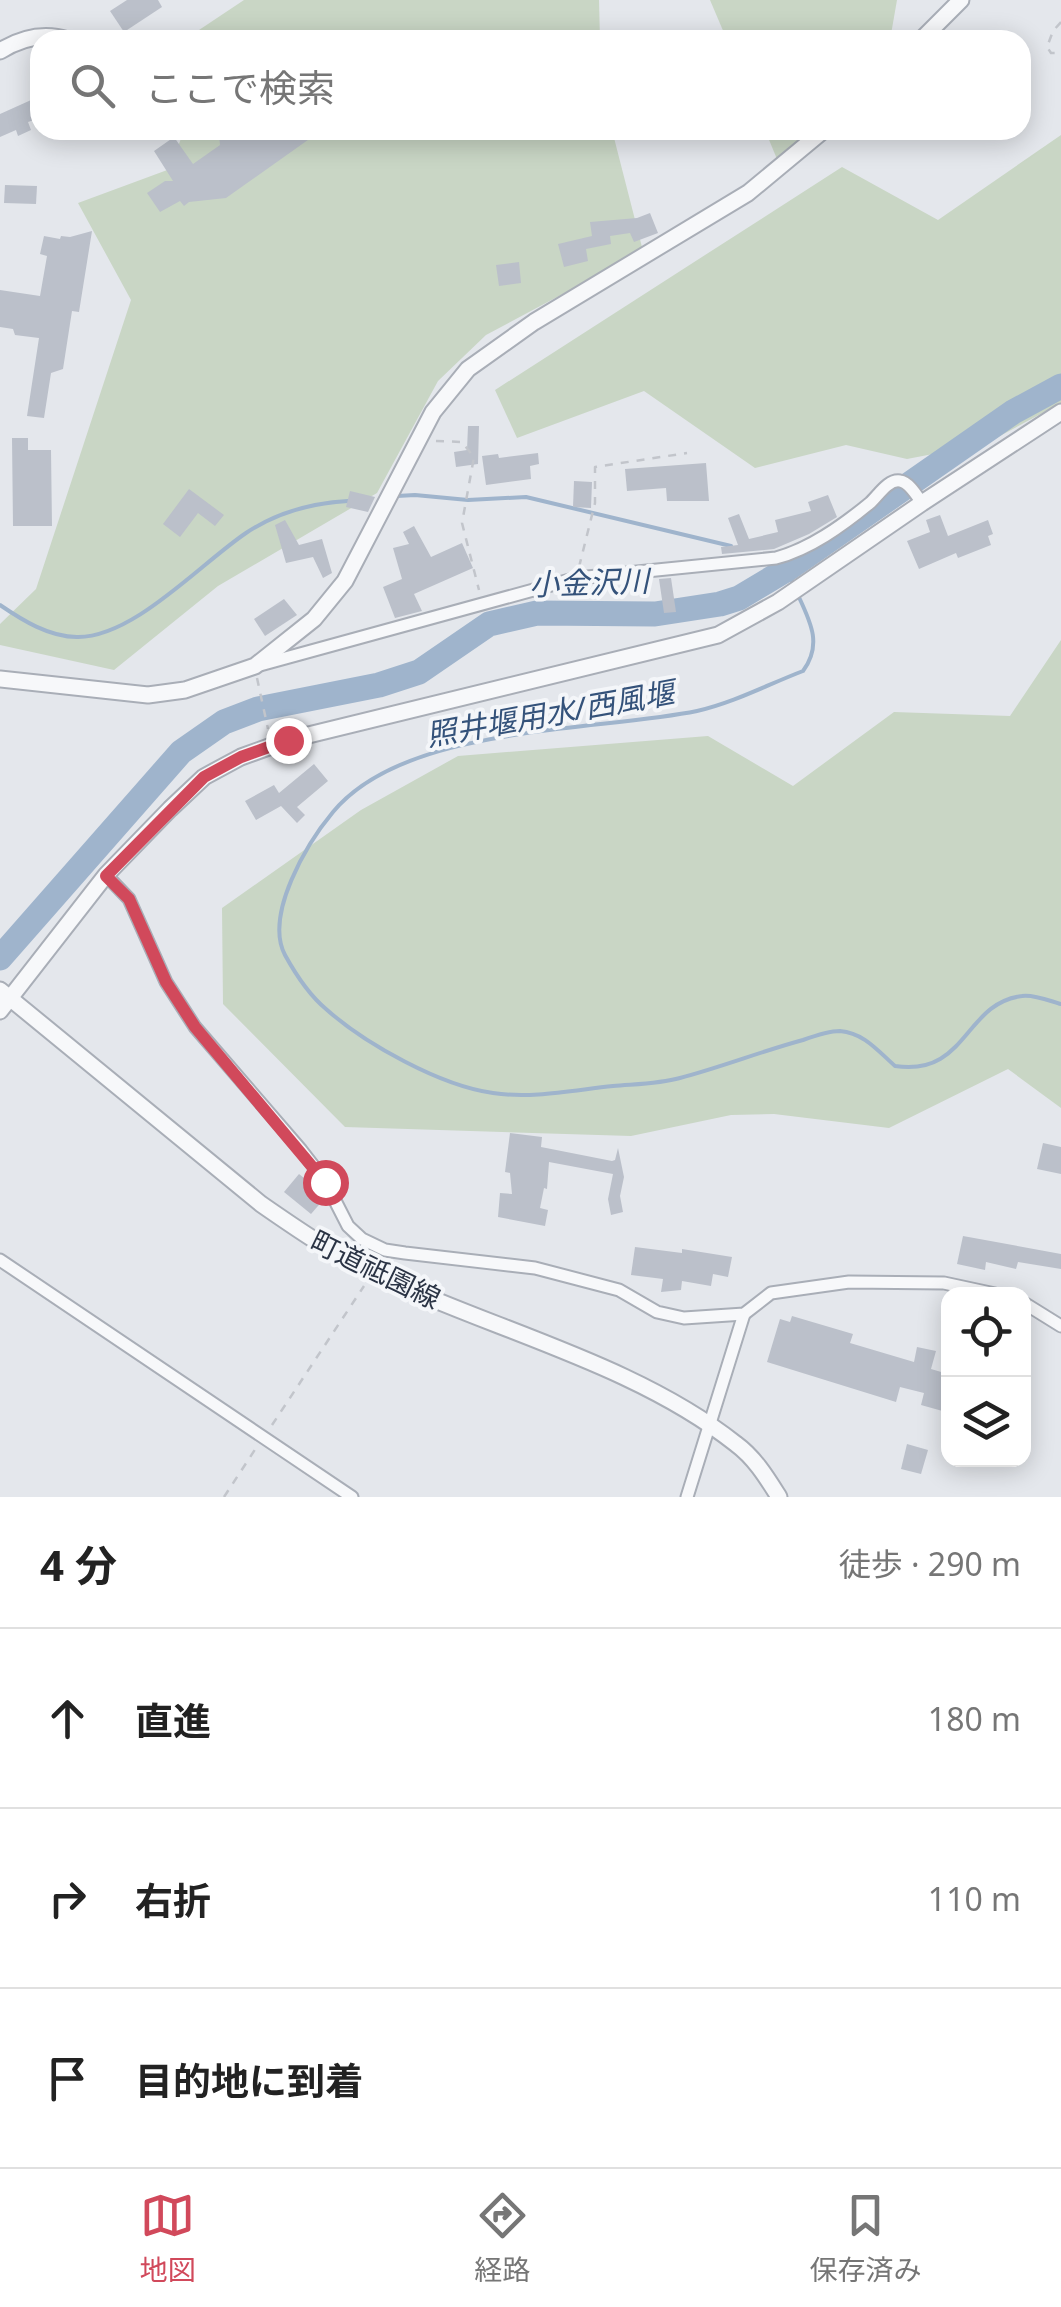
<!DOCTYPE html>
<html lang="ja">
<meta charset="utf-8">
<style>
body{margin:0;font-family:"Noto Sans","Noto Sans JP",sans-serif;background:#f2f2f2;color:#222}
.controls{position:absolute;right:30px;bottom:30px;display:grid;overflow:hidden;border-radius:20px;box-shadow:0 5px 25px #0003}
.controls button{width:90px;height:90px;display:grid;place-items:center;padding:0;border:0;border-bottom:2px solid #e0e0e0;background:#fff;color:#222;font:50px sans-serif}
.stop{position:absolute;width:30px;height:30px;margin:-22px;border:8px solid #d1495b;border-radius:50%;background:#fff}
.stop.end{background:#d1495b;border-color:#fff;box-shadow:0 2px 10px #0008}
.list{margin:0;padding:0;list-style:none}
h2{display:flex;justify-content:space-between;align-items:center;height:130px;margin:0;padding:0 40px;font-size:42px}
h2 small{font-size:32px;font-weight:400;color:#767676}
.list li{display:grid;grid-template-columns:65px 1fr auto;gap:30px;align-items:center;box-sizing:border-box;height:180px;padding:0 40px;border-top:2px solid #e0e0e0}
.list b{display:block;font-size:38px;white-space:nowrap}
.list em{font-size:32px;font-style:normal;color:#767676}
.icon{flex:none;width:55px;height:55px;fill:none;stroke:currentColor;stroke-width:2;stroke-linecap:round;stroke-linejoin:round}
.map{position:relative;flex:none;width:1061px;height:1497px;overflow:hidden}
.search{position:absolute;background:#fff;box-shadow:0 5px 25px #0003;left:30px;right:30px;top:30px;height:110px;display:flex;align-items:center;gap:25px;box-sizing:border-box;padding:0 35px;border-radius:30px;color:#767676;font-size:38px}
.sheet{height:670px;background:#fff}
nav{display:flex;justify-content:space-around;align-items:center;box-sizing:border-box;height:140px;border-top:2px solid #e0e0e0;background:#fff;font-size:28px;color:#767676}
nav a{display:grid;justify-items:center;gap:5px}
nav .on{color:#d1495b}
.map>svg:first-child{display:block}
.green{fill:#c9d6c5}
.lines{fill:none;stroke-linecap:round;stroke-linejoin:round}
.stream{stroke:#9fb4cc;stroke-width:4}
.river{stroke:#9fb4cc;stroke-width:25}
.building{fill:#bbc0ca}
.minor-casing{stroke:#a9aeb7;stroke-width:15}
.tertiary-casing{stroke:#a9aeb7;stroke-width:19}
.path{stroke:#c2c5cb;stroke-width:2.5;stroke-dasharray:8 8;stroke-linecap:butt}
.minor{stroke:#f7f8fa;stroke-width:11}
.tertiary{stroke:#f7f8fa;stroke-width:15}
.route{stroke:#d1495b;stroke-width:12}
.labels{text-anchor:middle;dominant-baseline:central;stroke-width:8;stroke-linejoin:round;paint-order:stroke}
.street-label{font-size:28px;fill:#2b3445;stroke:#f4f6f9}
.water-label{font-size:30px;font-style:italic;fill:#34527a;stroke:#f4f6f9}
</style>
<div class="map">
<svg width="1061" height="1497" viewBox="0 0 1061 1497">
<rect width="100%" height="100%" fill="#e4e7ec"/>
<g class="green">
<path d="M244,0H599L600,40H184Z"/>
<path d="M710,0H897L890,40H727Z"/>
<path d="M184,130H612L643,251L486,335L438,381L377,493L218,586L114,670L0,645V624L36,589L131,300L78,203L170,169Z"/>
<path d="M765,130H825L779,164Z"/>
<path d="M1061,135V403L985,444L907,459L846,445L755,468L644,391L517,438L495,390L842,167L938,220Z"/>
<path d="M1061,640V1108L1008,1069L889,1128L774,1114L731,1115L631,1136L345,1127L223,1004L222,908L361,810L458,756L708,736L793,786L894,712L1010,716Z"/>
</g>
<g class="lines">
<g class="stream">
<path d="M397,496L415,495L468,500L526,497L731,546"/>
<path d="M773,561L789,568L793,585"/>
<path d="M797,593C810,621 823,644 803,671C769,684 733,703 697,711C594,732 405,725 333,812C307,843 264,915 285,955C296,975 308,994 326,1009C365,1044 441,1086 493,1093C532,1099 574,1090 613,1086C635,1084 659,1084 680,1078C722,1067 762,1051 803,1040C814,1036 828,1031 840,1031C864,1033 878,1051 895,1066C967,1077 964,1003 1022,996C1033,994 1050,1001 1061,1004"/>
<path d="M0,605C22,620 49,637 77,637C133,638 200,564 246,533C276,513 312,503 348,501"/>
</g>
<path class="river" d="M0,958L181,752L224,722L258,709L379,685L419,672L489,624L537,613L655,614L720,604L739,598L789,568L1013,412L1061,386"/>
</g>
<g class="building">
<path d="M127,0H158L162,7L124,32L110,11Z"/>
<path d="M40,96V118L28,122L31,130L18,136L16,130L0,137V114Z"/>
<path d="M228,130L233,137L242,130H322L226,198L189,202L184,206L180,201L160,212L147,193L165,181H173L154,151L174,137L193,164L220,145L219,136Z"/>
<path d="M5,185L37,186L36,204L4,203Z"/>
<path d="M650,213L658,233L634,242L630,233L610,236L611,244L586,249L588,261L564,267L558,244L592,236L590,222L637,218Z"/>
<path d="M92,231L79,312L72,311L63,369L51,373L44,418L27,416L39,338L15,335L13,329L0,327V290L40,296L47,256L40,254L44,236L60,239L61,236L70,237Z"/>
<path d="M519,262L521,283L499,286L496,265Z"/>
<path d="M468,426H479L478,464L456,467L454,452L467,450Z"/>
<path d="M12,438H28V450H51L52,526H13Z"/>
<path d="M538,453L539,464L530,466L531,479L486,485L482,456L498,454L499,458Z"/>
<path d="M706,463L709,501H667L666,488L627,491L625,469Z"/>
<path d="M574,481L592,482L591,508L573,507Z"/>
<path d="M189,489L224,515L215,526L198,513L180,537L163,524Z"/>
<path d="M350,491L375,497L368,512L346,507Z"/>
<path d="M828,495L837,517L809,534L774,549L722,554L721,547L738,545L728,518L739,514L749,539L778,532L775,520L811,511L808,502Z"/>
<path d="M940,515L948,536L988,520L993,534L988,536L991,545L958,558L956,553L919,569L907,541L930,532L926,520Z"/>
<path d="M285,520L299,545L322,539L332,573L323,578L313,557L286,563L275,525Z"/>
<path d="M414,526L431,557L462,543L473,568L414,594L422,611L395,618L383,587L402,579L393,548L409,544L403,532Z"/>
<path d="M671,578L676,612L664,613L659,579Z"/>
<path d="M284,599L297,615L265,636L254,619Z"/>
<path d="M314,764L328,781L297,807L305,815L297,823L281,806L256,820L245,801L274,785L279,793Z"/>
<path d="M510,1133L542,1137L541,1147L612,1161L615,1160L618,1148L624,1177L620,1196L623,1212L611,1215L608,1199L613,1174L549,1162L547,1189L544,1188L540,1208L548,1210L545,1226L498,1217L500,1193L512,1194L510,1173L505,1172Z"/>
<path d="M1043,1143L1061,1147V1174L1037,1169Z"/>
<path d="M299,1174L319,1190L324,1199L311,1214L284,1192Z"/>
<path d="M963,1236L1061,1254V1269L1018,1262L1016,1269L986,1262L985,1270L957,1264Z"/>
<path d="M635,1247L682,1253V1249L732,1257L728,1277L713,1274L711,1286L682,1281L681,1290L661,1292L663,1279L631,1275Z"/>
<path d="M792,1316L853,1334L850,1343L914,1362L917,1347L936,1351L931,1369L948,1374L946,1412L921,1405L924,1393L900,1387L896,1402L767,1362L780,1319L790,1322Z"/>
<path d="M907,1444L928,1450L921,1474L901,1469Z"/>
</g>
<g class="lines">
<defs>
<g id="minor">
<path d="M260,665L577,578L776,558C810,549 842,526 870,503C878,496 888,479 900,481C909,482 917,496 922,503"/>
<path d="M106,875L129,899L166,982L195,1027L301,1150L325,1181L348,1226L362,1239L385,1250L405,1253L535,1268L619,1290L657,1312L684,1318L744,1314L771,1293L849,1282L944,1283L995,1294"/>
<path d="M0,1260L352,1497"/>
<path d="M1024,1303L1061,1326"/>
<path d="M687,1497L744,1314"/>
</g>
<g id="tertiary">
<path d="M921,40L961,0"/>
<path d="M0,51C21,38 43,32 68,40"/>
<path d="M0,679L148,695L185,690L255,666L314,619L345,581L433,412L468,369L534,322L748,193L824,130"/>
<path d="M0,990L261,1204C297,1229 332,1253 371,1272C489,1329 634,1363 736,1444C755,1458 767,1478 779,1497"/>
<path d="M0,1011L106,875L170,809L204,777L241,757L288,740L718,635L778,602L922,503L1061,412"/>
</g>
</defs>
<use href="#minor" class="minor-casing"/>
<use href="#tertiary" class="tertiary-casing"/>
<g class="path">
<path d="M1061,22L1053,31L1047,47L1051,53H1061"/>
<path d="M436,441L462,442L474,457L462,523L479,590"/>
<path d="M579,567L595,503V467L687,453"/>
<path d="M257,678L268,729"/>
<path d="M272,1425L364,1286"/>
<path d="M224,1497L256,1448"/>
</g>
<use href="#minor" class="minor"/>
<use href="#tertiary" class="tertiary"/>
</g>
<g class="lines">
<path class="route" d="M288,740L241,757L204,777L106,876L129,899L166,982L195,1027L325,1182"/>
</g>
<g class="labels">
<g class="street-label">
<text transform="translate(376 1269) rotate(26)">町道祗園線</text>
</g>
<g class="water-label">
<text transform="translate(589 582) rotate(-2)">小金沢川</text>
<text transform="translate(550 713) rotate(-10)">照井堰用水/西風堰</text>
</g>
</g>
</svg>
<div class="controls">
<button><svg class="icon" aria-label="locate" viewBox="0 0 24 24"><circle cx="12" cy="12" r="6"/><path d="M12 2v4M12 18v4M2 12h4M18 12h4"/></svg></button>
<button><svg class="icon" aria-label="layers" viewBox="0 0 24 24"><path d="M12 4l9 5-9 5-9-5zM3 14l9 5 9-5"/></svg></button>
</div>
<div class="stop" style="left:325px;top:1182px"></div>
<div class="stop end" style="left:288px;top:740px"></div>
<div class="search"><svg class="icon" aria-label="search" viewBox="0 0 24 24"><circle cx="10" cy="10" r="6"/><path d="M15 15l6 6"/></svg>ここで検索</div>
</div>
<section class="sheet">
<h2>4 分<small>徒歩 · 290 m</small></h2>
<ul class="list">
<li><svg class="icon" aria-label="ahead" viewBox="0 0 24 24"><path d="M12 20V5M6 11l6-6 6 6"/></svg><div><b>直進</b></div><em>180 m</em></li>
<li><svg class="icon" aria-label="right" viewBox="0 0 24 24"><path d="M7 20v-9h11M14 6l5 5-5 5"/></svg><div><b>右折</b></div><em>110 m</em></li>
<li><svg class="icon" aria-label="arrive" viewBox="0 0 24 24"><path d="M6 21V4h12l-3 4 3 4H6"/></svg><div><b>目的地に到着</b></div></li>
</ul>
</section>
<nav>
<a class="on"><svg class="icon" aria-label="map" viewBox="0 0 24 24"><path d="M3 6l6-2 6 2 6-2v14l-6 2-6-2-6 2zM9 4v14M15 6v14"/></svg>地図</a>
<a><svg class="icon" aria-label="directions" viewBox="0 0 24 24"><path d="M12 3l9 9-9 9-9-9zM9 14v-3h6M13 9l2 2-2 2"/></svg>経路</a>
<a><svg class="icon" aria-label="saved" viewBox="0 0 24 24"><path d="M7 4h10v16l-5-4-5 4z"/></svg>保存済み</a>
</nav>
